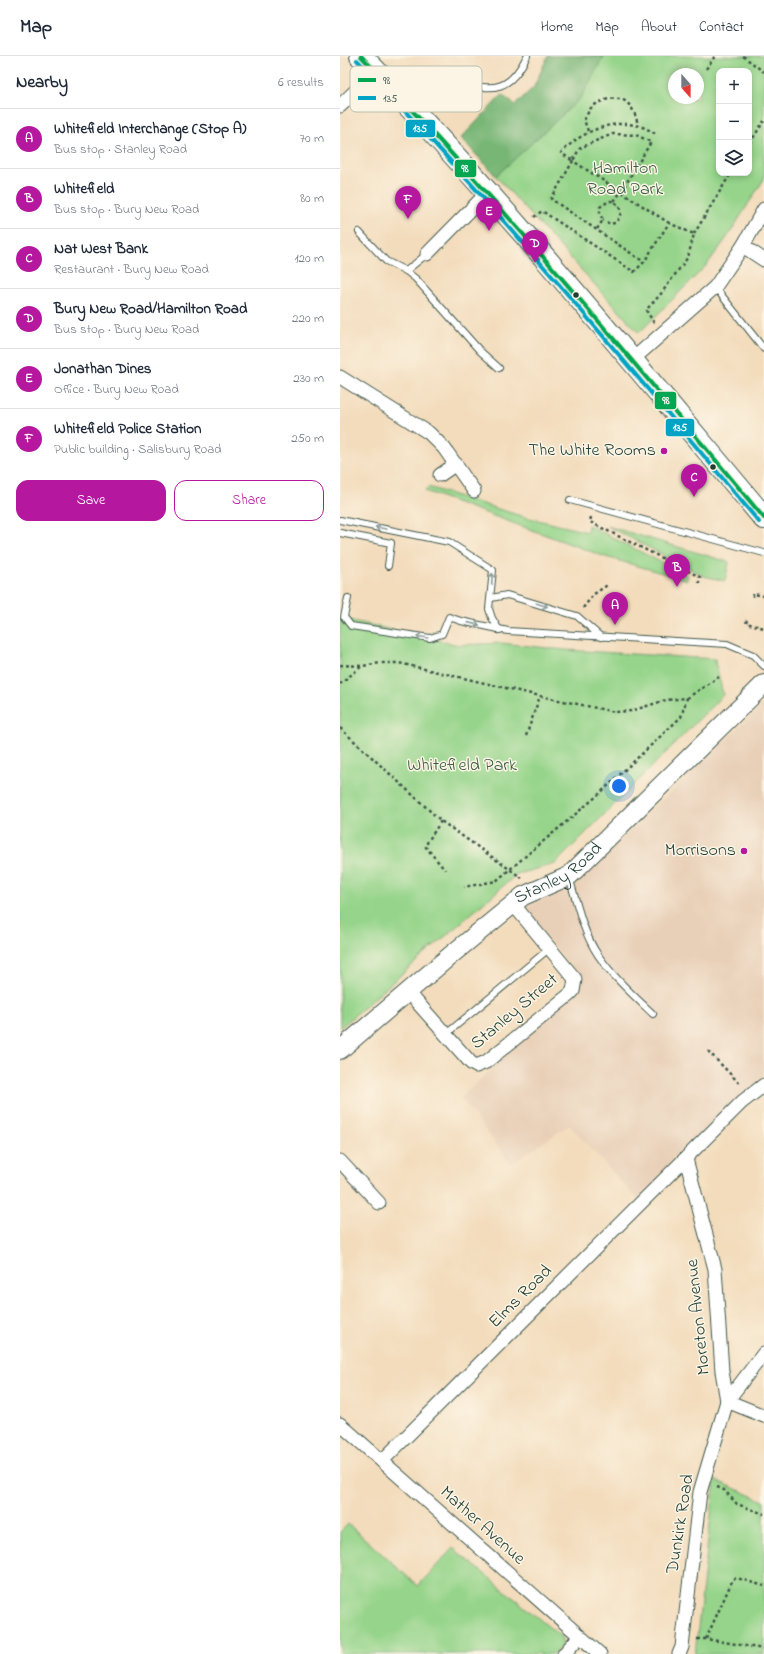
<!DOCTYPE html>
<meta charset="utf-8">
<style>
body{margin:0;font-family:"Indie Flower",sans-serif;background:#f2f2f3;color:#1f2937}
.controls{position:absolute;right:12px;top:12px;display:grid;overflow:hidden;border-radius:8px;box-shadow:0 2px 6px #0003}
.controls button{width:36px;height:36px;display:grid;place-items:center;padding:0;border:0;border-bottom:1px solid #e0e1e3;background:#fff;color:#1f2937;font:20px sans-serif}
.compass{position:absolute;left:328px;top:12px;width:36px;height:36px;border-radius:50%;background:#fff;box-shadow:0 2px 6px #0003;rotate:159deg}
.you{position:absolute;left:279px;top:730px;width:14px;height:14px;margin:-10px;border:3px solid #fff;border-radius:50%;background:#1a73e8;box-shadow:0 0 0 6px #1a73e833}
.badge{display:grid;place-items:center;width:26px;height:26px;border-radius:50%;background:#b5179e;color:#fff;font-size:13px;font-weight:700}
.pin{position:absolute;translate:-50% -33px;filter:drop-shadow(0 1px 2px #0008)}
.pin::after{content:'';position:absolute;top:21px;width:14px;height:12px;background:inherit;clip-path:polygon(0 0,100% 0,50% 100%)}
.list{margin:0;padding:0;list-style:none}
h2{display:flex;justify-content:space-between;align-items:center;height:52px;margin:0;padding:0 16px;font-size:17px}
h2 small{font-size:13px;font-weight:400;color:#747a83}
.list li{display:grid;grid-template-columns:26px 1fr auto;gap:12px;align-items:center;box-sizing:border-box;height:60px;padding:0 16px;border-top:1px solid #e0e1e3}
.list b{display:block;font-size:15px;white-space:nowrap}
.list p{margin:0;font-size:13px;white-space:nowrap;color:#747a83}
.list em{font-size:13px;font-style:normal;color:#747a83}
.actions{display:flex;gap:8px;padding:12px 16px}
.actions a{flex:1;padding:9px 0;border:1px solid #b5179e;border-radius:12px;text-align:center;font-size:14px;color:#b5179e}
.actions .main{background:#b5179e;color:#fff}
.icon{flex:none;width:22px;height:22px;fill:none;stroke:currentColor;stroke-width:2;stroke-linecap:round;stroke-linejoin:round}
.map{position:relative;flex:none;width:424px;height:1598px;overflow:hidden}
header{display:flex;align-items:center;gap:24px;box-sizing:border-box;height:56px;padding:0 20px;background:#fff;border-bottom:1px solid #e0e1e3}
header strong{font-size:19px}
nav{display:flex;gap:22px;margin-inline-start:auto;font-size:14px}
main{display:flex}
aside{flex:1;background:#fff}
.map>svg:first-child{display:block}
.built{fill:#e8cfb7}
.green{fill:#95d48a;stroke:#5a885f;fill-rule:evenodd}
.forest{fill:#78b676;stroke:#4c7a55}
.lines{fill:none;stroke-linecap:round;stroke-linejoin:round}
.lane-casing{stroke:#3f5548;stroke-width:8}
.street-casing{stroke:#3f5548;stroke-width:15}
.secondary-casing{stroke:#3f5548;stroke-width:20}
.highway-casing{stroke:#3f5548;stroke-width:24}
.path{stroke:#3f5548;stroke-width:2.5;stroke-dasharray:3 3;stroke-linecap:butt}
.lane{stroke:#fff;stroke-width:6}
.street{stroke:#fff;stroke-width:13}
.secondary{stroke:#fff;stroke-width:18}
.highway{stroke:#fff;stroke-width:22}
.bus-1-casing{stroke:#fcf5e5;stroke-width:7}
.bus-2-casing{stroke:#fcf5e5;stroke-width:7}
.bus-1{stroke:#00a651;stroke-width:4}
.bus-2{stroke:#02a4c6;stroke-width:4}
.oneway{stroke:#8f9e9a}
.bus-dot{fill:#1f3d34;stroke:#fcf5e5;stroke-width:1.5}
.poi-dot{fill:#b5179e;stroke:#fcf5e5;stroke-width:1.5}
.labels{text-anchor:middle;dominant-baseline:central;stroke-width:3;stroke-linejoin:round;paint-order:stroke}
.park-label{font-size:18px;fill:#375b45;stroke:#fcf5e5}
.poi-label{font-size:18px;fill:#1f3d34;stroke:#fcf5e5;text-anchor:end}
.street-label{font-size:18px;fill:#1f3d34;stroke:#fcf5e5}
.key{fill:#fcf5e5;stroke:#babeb0;stroke-width:1}
.key-label{font-size:11px;fill:#1f3d34}
.line-badge{stroke:#fcf5e5;stroke-width:1.5}
.badge-label{font-size:11px;text-anchor:middle;font-weight:bold;fill:#fff}
</style>
<header>
<strong>Map</strong>
<nav><a>Home</a><a>Map</a><a>About</a><a>Contact</a></nav>
</header>
<main>
<aside>
<h2>Nearby<small>6 results</small></h2>
<ul class="list">
<li><span class="badge">A</span><div><b>Whitefield Interchange (Stop A)</b><p>Bus stop · Stanley Road</p></div><em>70 m</em></li>
<li><span class="badge">B</span><div><b>Whitefield</b><p>Bus stop · Bury New Road</p></div><em>80 m</em></li>
<li><span class="badge">C</span><div><b>Nat West Bank</b><p>Restaurant · Bury New Road</p></div><em>120 m</em></li>
<li><span class="badge">D</span><div><b>Bury New Road/Hamilton Road</b><p>Bus stop · Bury New Road</p></div><em>220 m</em></li>
<li><span class="badge">E</span><div><b>Jonathan Dines</b><p>Office · Bury New Road</p></div><em>230 m</em></li>
<li><span class="badge">F</span><div><b>Whitefield Police Station</b><p>Public building · Salisbury Road</p></div><em>250 m</em></li>
</ul>
<div class="actions"><a class="main">Save</a><a>Share</a></div>
</aside>
<div class="map">
<svg width="424" height="1598" viewBox="0 0 424 1598">
<rect width="100%" height="100%" fill="#fcf5e5"/>
<filter id="ink" filterUnits="userSpaceOnUse"><feTurbulence type="fractalNoise" baseFrequency=".025" numOctaves="2"/><feDisplacementMap in="SourceGraphic" scale="8" xChannelSelector="R" yChannelSelector="G"/><feConvolveMatrix kernelMatrix="1 2 1 2 8 2 1 2 1" color-interpolation-filters="sRGB"/></filter>
<filter id="wash" filterUnits="userSpaceOnUse"><feTurbulence type="fractalNoise" baseFrequency=".012" numOctaves="4" result="noise"/><feDisplacementMap in="SourceGraphic" scale="16" xChannelSelector="R" yChannelSelector="G"/><feGaussianBlur stdDeviation="0.9" result="paint"/><feColorMatrix in="noise" values="0 0 0 0 0 0 0 0 0 0 0 0 0 0 0 0 0 1.4 0 .05"/><feComposite in="paint" operator="in"/></filter>
<g filter="url(#wash)">
<rect width="100%" height="100%" fill="#f3dcbc"/>
<path class="built" d="M424,647V1028L301,1147L229,1069L171,1108L121,1042L243,925L181,851L269,794Z"/>
<g class="green">
<path d="M208,0H424V123L386,183L365,211L299,277L131,93L194,31ZM379,15H409V117H379ZM334,18H358V42H334Z"/>
<path d="M88,431L181,460L247,476L248,469L348,520L347,524L266,501L85,435Z"/>
<path d="M267,470L389,506L385,525L364,520Z"/>
<path d="M0,562L119,589L161,587L226,594L375,603L383,639L215,808L177,818L0,972Z"/>
<path d="M375,1424L424,1445V1598H355Z"/>
<path d="M8,1468L78,1530L113,1492L220,1580L223,1588L214,1598H0V1476Z"/>
</g>
<path class="forest" d="M208,0H264L241,42L156,120L121,82L162,39L175,49L194,31Z"/>
</g>
<g filter="url(#ink)">
<g class="lines">
<defs>
<g id="lane">
<path d="M66,42C75,34 85,25 98,24C105,23 112,26 119,27C155,35 170,35 187,0"/>
<path d="M19,176L46,205L66,215L76,223L140,295L159,312"/>
<path d="M66,215L87,198"/>
<path d="M375,231L424,293"/>
<path d="M230,444L424,497"/>
<path d="M0,464L109,486L153,514L149,553L152,562L159,574"/>
<path d="M0,477L51,487L48,510"/>
<path d="M8,542L4,561L11,570L90,582L102,578L109,561L121,565L168,575L387,588L413,599L424,610"/>
<path d="M151,542L167,539L237,560L261,581"/>
<path d="M229,821C237,847 243,877 258,899C273,921 294,940 313,958"/>
<path d="M106,978L210,892"/>
</g>
<g id="street">
<path d="M0,50L36,15"/>
<path d="M403,190L424,204"/>
<path d="M87,198L148,136"/>
<path d="M292,304L375,231L403,190L424,153"/>
<path d="M0,321L89,377L104,392L134,435"/>
<path d="M100,419L116,408"/>
<path d="M68,936L131,1007L136,1010L146,1006L229,939L233,935L235,923L173,848"/>
<path d="M346,1103L375,1213L382,1315L387,1345"/>
<path d="M0,1105L39,1147"/>
<path d="M387,1345L424,1360"/>
<path d="M0,1368L260,1598"/>
<path d="M42,1405L402,1046L424,1029"/>
<path d="M224,1598L239,1581"/>
<path d="M339,1598L342,1591L360,1436L387,1345L424,1297"/>
</g>
<g id="secondary">
<path id="s1" d="M0,994L111,899L183,840L229,820L424,628"/>
</g>
<path id="highway" d="M21,0C164,147 293,306 424,462"/>
</defs>
<use href="#lane" class="lane-casing"/>
<use href="#street" class="street-casing"/>
<use href="#secondary" class="secondary-casing"/>
<use href="#highway" class="highway-casing"/>
<g class="path">
<path d="M403,0L424,16"/>
<path d="M366,13L375,0"/>
<path d="M248,75L244,64C246,61 248,56 250,53C257,45 275,39 285,45C293,51 296,60 298,69"/>
<path d="M409,84L411,85L424,65"/>
<path d="M274,145L281,136L329,167L304,206"/>
<path d="M194,161L202,155L294,216L304,206L211,143L233,105L281,136L311,86L296,79L273,78L253,86L239,93L233,105L221,97C244,72 287,56 317,79"/>
<path d="M257,173L263,164L260,158V151L269,145H274C282,153 283,158 275,167L270,168L263,164"/>
<path d="M354,178L391,117"/>
<path d="M314,267L306,254L320,239L348,201L354,178L329,167"/>
<path d="M251,461L250,466L360,521L359,527"/>
<path d="M413,541V538L424,540"/>
<path d="M243,552L254,538L269,528"/>
<path d="M407,564L406,567L424,572"/>
<path d="M0,609L22,610L41,607H59L200,640L275,656L291,655L326,644L347,642L341,661L257,740L156,825L124,831"/>
<path d="M0,628L22,610"/>
<path d="M347,642L379,621"/>
<path d="M0,672L101,765L182,822"/>
<path d="M186,680L200,640"/>
<path d="M101,765L85,790L105,814"/>
<path d="M368,995L401,1029"/>
<path d="M377,1431L384,1434L397,1448L424,1458"/>
<path d="M357,1583H366L424,1593"/>
<path d="M366,1583L393,1523L397,1522L424,1530"/>
</g>
<use href="#lane" class="lane"/>
<use href="#street" class="street"/>
<use href="#secondary" class="secondary"/>
<use href="#highway" class="highway"/>
<defs>
<path id="bus-1" d="M21,0C162,148 293,305 424,462"/>
<path id="bus-2" d="M17,4C158,152 288,309 419,466"/>
</defs>
<use href="#bus-1" class="bus-1-casing"/>
<use href="#bus-2" class="bus-2-casing"/>
<use href="#bus-1" class="bus-1"/>
<use href="#bus-2" class="bus-2"/>
</g>
<defs><path id="oneway-shaft" d="M-6 0H5M1.5-3L5.5 0L1.5 3" fill="none" stroke-width="1.6" stroke-linecap="round" stroke-linejoin="round"/></defs>
<g class="oneway">
<use href="#oneway-shaft" transform="translate(41 472) rotate(-168)"/>
<use href="#oneway-shaft" transform="translate(152 523) rotate(-87)"/>
<use href="#oneway-shaft" transform="translate(202 549) rotate(17)"/>
<use href="#oneway-shaft" transform="translate(134 568) rotate(13)"/>
<use href="#oneway-shaft" transform="translate(82 581) rotate(-171)"/>
</g>
</g>
<g class="bus-dot">
<circle cx="236" cy="239" r="3.5"/>
<circle cx="373" cy="411" r="3.5"/>
</g>
<g class="poi-dot">
<circle cx="324" cy="395" r="4"/>
<circle cx="404" cy="795" r="4"/>
</g>
<g class="labels">
<g class="park-label">
<text x="285" y="113">Hamilton<tspan x="285" dy="21">Road Park</tspan></text>
<text x="122" y="710">Whitefield Park</text>
</g>
<g class="poi-label">
<text x="316" y="395">The White Rooms</text>
<text x="396" y="795">Morrisons</text>
</g>
<g class="street-label">
<text stroke="none"><textPath href="#s1" startOffset="282">Stanley Road</textPath></text>
<text transform="translate(175 956) rotate(-40)">Stanley Street</text>
<text transform="translate(181 1241) rotate(-45)">Elms Road</text>
<text transform="translate(359 1261) rotate(-96)">Moreton Avenue</text>
<text transform="translate(341 1468) rotate(-81)">Dunkirk Road</text>
<text transform="translate(142 1470) rotate(42)">Mather Avenue</text>
</g>
</g>
<rect x="10" y="10" width="132" height="46" rx="6" class="key"/>
<rect x="18" y="22" width="18" height="4" fill="#00a651"/>
<rect x="18" y="40" width="18" height="4" fill="#02a4c6"/>
<g class="key-label">
<text x="43" y="28">98</text>
<text x="43" y="46">135</text>
</g>
<g class="line-badge">
<rect x="65" y="63" width="31" height="19" rx="4" fill="#02a4c6"/>
<rect x="114" y="103" width="23" height="19" rx="4" fill="#00a651"/>
<rect x="314" y="335" width="23" height="19" rx="4" fill="#00a651"/>
<rect x="325" y="362" width="30" height="19" rx="4" fill="#02a4c6"/>
</g>
<g class="badge-label">
<text x="80" y="76">135</text>
<text x="125" y="116">98</text>
<text x="326" y="348">98</text>
<text x="340" y="375">135</text>
</g>
</svg>
<div class="controls">
<button>+</button>
<button>−</button>
<button><svg class="icon" aria-label="layers" viewBox="0 0 24 24"><path d="M12 4l9 5-9 5-9-5zM3 14l9 5 9-5"/></svg></button>
</div>
<svg class="compass" viewBox="-18 -18 36 36"><path d="M0-13l5 13h-10z" fill="#e53935"/><path d="M0 13l5-13h-10z" fill="#747a83"/></svg>
<div class="you"></div>
<div class="pin badge" style="left:275px;top:569px">A</div>
<div class="pin badge" style="left:337px;top:531px">B</div>
<div class="pin badge" style="left:354px;top:441px">C</div>
<div class="pin badge" style="left:195px;top:207px">D</div>
<div class="pin badge" style="left:149px;top:175px">E</div>
<div class="pin badge" style="left:68px;top:163px">F</div>
</div>
</main>
